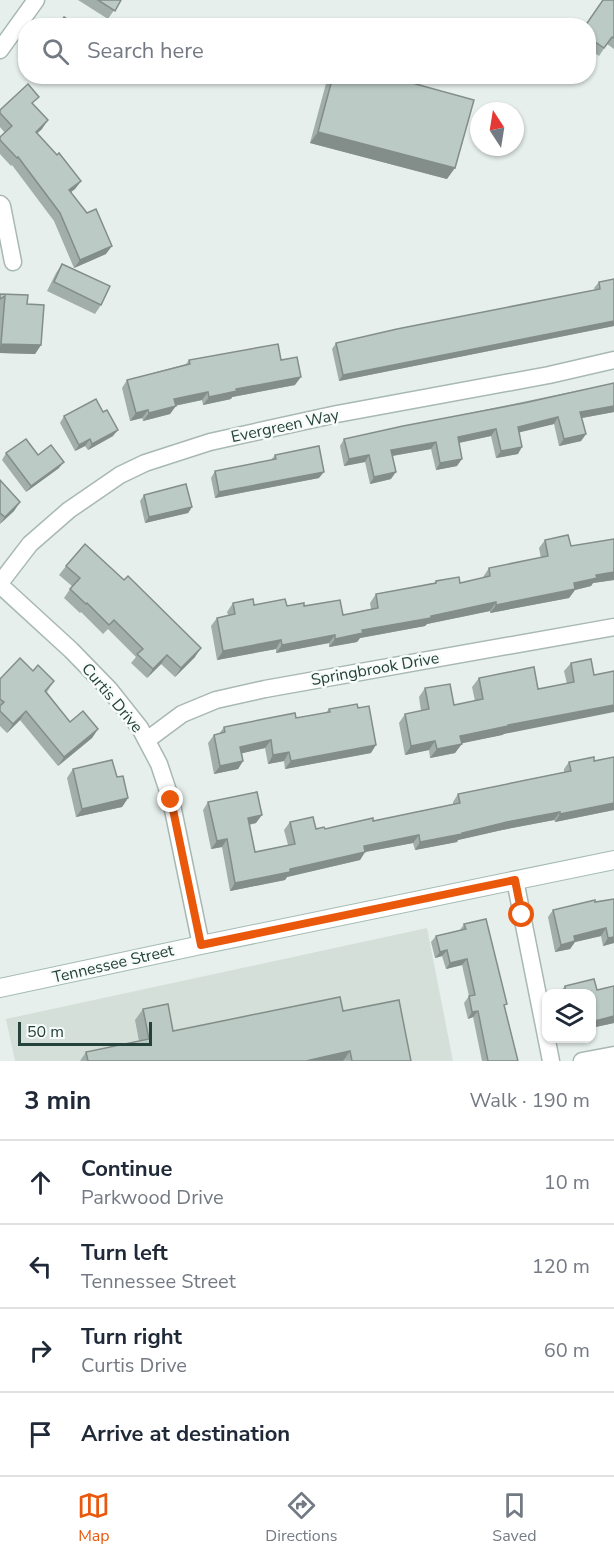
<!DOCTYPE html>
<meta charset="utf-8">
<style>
body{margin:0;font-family:"Nunito Sans",sans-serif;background:#f2f2f3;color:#1f2937}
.controls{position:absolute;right:18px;bottom:18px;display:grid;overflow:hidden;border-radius:12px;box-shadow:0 2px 4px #0004}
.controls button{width:54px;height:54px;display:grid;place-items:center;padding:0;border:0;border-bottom:2px solid #e0e1e3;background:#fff;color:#1f2937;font:30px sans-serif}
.compass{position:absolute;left:470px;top:102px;width:54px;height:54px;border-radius:50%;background:#fff;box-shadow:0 2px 4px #0004;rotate:348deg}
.scale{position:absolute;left:18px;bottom:15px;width:134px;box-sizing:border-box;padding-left:6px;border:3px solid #24423a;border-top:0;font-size:16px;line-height:21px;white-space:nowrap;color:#24423a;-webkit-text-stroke:4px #f7fbf9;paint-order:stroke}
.stop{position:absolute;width:18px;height:18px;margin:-14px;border:4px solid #ea580c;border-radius:50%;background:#fff}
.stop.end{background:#ea580c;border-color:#fff;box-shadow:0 2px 6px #0008}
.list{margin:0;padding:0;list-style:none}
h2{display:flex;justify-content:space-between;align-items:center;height:78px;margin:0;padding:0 24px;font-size:26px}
h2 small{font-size:20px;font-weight:400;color:#747a83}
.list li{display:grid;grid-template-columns:39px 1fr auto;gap:18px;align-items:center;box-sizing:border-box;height:84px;padding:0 24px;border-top:2px solid #e0e1e3}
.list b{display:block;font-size:22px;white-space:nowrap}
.list p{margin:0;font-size:20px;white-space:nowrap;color:#747a83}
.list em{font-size:20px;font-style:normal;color:#747a83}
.icon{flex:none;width:33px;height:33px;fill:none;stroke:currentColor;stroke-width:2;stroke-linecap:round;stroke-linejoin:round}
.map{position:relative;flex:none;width:614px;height:1061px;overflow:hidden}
.search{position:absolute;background:#fff;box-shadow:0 2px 4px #0004;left:18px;right:18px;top:18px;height:66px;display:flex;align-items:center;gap:15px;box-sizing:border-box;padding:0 21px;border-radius:24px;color:#747a83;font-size:22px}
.sheet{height:414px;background:#fff}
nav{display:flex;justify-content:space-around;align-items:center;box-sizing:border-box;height:84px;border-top:2px solid #e0e1e3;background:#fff;font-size:16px;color:#747a83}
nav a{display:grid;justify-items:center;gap:3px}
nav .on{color:#ea580c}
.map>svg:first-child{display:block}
.built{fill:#d4dfda}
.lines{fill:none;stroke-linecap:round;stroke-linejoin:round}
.street-casing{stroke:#a8b8b2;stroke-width:19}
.secondary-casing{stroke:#a4bbb3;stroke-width:20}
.street{stroke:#fff;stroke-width:16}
.secondary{stroke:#fff;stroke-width:18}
.wall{fill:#a1aea9}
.shaded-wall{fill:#838d89}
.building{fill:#bbcac4;stroke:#838d89;stroke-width:1.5}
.route{stroke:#ea580c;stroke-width:8}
.labels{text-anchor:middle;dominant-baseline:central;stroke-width:5;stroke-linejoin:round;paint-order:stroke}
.street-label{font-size:16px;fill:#24423a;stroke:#f7fbf9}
</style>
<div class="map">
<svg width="614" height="1061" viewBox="0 0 614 1061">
<rect width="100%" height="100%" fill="#e6efeb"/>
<path class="built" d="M427,928L453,1061H15L6,1019Z"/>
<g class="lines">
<defs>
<g id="street">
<path d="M0,50L36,0"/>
<path d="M0,204L2,206L13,262"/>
<path d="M0,583L30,544L69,510L120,475L145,463L210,442L337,414L549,375L614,360"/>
<path d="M0,585L71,650L109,689L140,728L159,764L171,800L201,945"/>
<path d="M147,740L182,714L216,700L265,689L614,627"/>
<path d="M515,880L551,1061"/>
<path d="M582,1061L614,1055"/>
</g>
<path id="secondary" d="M0,988L201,945L614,860"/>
</defs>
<use href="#street" class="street-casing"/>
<use href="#secondary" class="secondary-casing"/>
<use href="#street" class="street"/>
<use href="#secondary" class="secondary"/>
</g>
<g class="wall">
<path d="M78,0H121L108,19Z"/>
<path d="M614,0V49L607,44L599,56L588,48V26Z"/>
<path d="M328,76H384L390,78L391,76H414L412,83L447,179L310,143Z"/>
<path d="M33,105L42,129L37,133L81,181L75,189L71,192L106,254L74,268L54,221L12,165L11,166L0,154V137L5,133L0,127V110Z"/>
<path d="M62,264L101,305L95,314L47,291L56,273Z"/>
<path d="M614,279V326L339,381L332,349L336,343L595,290L594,288L599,282Z"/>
<path d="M0,294L27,304L41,345L35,354L0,353Z"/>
<path d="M189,360H281L295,385L232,397L231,399L203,405L202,400L175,406L170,414L143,421L142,418L130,421L122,388L127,380L186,364Z"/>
<path d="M614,383V412L582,418L586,434L581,441L559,446L554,424L519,432L518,454L496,458L491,436L459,443L457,466L436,470L431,449L392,456L391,479L370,484L365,462L344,466L340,446L344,439Z"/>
<path d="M64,416L113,436L88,450L85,446L75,451L60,423Z"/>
<path d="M6,453L38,455L59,468L26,492L2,460Z"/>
<path d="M275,455L319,478L215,498L211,478L215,471L271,460Z"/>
<path d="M0,480L20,502L14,511L0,524Z"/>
<path d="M160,490L192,507L188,513L145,523L140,501L144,495L159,491Z"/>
<path d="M614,539V580L593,583L591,586L575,590L569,598L490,613V611L427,624L425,626L360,638L357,642L329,647V643L276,653V649L217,660L211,626L217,618L228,615L227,612L233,603L287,606H304L343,615L371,609L370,603L376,594L434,583L436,581L460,583L483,578V577L489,568L541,558L539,548L545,540L571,546Z"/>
<path d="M66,566L195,657L175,677L161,664L147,678L131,663L136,657L108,629L103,634L81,612L80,613L64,598L72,586L59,575Z"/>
<path d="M571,663L594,675L504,734L502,735L461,743L455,753L430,758L429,750L405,755L399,723L405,714L421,711L419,697L425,688L454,705L475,701L472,687L479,678L538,689L567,684L564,671Z"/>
<path d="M33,671L54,681L47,692L70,722L98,729L92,738L58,766L20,720L7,733L0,726V679Z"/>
<path d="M329,709L371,753L285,769L284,761L268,764L265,748L242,753L243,761L238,769L214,774L208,743L214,735L219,734L224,727L296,718L326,713Z"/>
<path d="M614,757V810L555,822L554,820L502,830L458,840L457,842L415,850L413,843L365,852L360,860L287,877L285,880L230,891L222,847L211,849L203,810L208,802L256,823L249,825L255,852L288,845L284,830L290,822L316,829H325L373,821L453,804V802L458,794L564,772V769L569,762L594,761Z"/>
<path d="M73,769L117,777L128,798L122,807L76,817L67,778Z"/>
<path d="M614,899V943L603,946L601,936L575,942L570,949L555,952L548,917L553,910Z"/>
<path d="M464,924L505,1007L518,1061H482L473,1017L468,1019L464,1003L469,996L462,965L446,969L442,956L435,958L431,942L436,936L460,930Z"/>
<path d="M565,986L597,990L614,1023L591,1028V993H559Z"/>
<path d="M143,1009L173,1031L343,1011L411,1061H80L86,1052L139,1041L135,1020Z"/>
</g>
<g class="shaded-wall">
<path d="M48,120L42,129L30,140L36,132Z"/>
<path d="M318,132L455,168L447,179L310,143Z"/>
<path d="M81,181L75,189L63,198L69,190Z"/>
<path d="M112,246L106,254L74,268L80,260Z"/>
<path d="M614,321V326L339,381L343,375Z"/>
<path d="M1,344L41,345L35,354L0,353V346Z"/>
<path d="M301,377L295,385L232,397L231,399L203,405L209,397L236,389Z"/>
<path d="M208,392L202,400L168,407L174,399Z"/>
<path d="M176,406L170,414L143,421L149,413Z"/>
<path d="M614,406V412L576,419L580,412Z"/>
<path d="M148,410L142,418L130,421L136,413Z"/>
<path d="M558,417L554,424L513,434L518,427Z"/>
<path d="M496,429L491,436L453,444L458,437Z"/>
<path d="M118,430L113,436L88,450L92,444Z"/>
<path d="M586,434L581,441L559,446L564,439Z"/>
<path d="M90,439L85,446L75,451L79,445Z"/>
<path d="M436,442L431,449L386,457L391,450Z"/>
<path d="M522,447L518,454L496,458L501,451Z"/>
<path d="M369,455L365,462L344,466L349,459Z"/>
<path d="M462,459L457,466L436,470L440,463Z"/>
<path d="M64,462L59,468L26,492L31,486Z"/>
<path d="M324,472L319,478L215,498L219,492Z"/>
<path d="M396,472L391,479L370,484L374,477Z"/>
<path d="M20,502L14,511L0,524L5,517Z"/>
<path d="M192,507L188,513L145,523L149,517Z"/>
<path d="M614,572V580L593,583L591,586L575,590L569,598L490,613L496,605L596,575Z"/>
<path d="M496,602L490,611L427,624L425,626L360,638L357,642L329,647L335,639L362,630Z"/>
<path d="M335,635L329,643L276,653L282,645Z"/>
<path d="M281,640L276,649L217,660L223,651Z"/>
<path d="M201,648L195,657L175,677L181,668Z"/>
<path d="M167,655L161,664L147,678L153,669Z"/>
<path d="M614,705V712L504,734L502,735L454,745L460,736L508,725Z"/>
<path d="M26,711L20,720L7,733L13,724Z"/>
<path d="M98,729L92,738L58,766L64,757Z"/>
<path d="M271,740L265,748L235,755L240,747Z"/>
<path d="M435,741L429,750L405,755L411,746Z"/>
<path d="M462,744L455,753L430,758L437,749Z"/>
<path d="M376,745L371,753L285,769L291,761Z"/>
<path d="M289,752L284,761L268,764L273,755Z"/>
<path d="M243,761L238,769L214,774L220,766Z"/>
<path d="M128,798L122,807L76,817L82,809Z"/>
<path d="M614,803V810L555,822L560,814Z"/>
<path d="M560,812L554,820L502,830L458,840L457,842L415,850L420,842L507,822Z"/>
<path d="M262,815L256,823L242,826L248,818Z"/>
<path d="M419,835L413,843L365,852L360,860L287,877L285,880L230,891L235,883L290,869L364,846Z"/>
<path d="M227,839L222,847L211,849L217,841Z"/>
<path d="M606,928L601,936L575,942L570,949L555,952L561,945L574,936Z"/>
<path d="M614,937V943L603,946L608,938Z"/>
<path d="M447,950L442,956L435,958L440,952Z"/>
<path d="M467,959L462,965L446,969L450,963Z"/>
<path d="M478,1011L473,1017L468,1019L472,1012Z"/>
<path d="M614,1016V1023L591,1028V1022Z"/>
<path d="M350,1051L343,1061H306Z"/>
</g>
<g class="building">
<path d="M98,0H121L115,11Z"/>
<path d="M603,0H614V38L612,37L604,48L588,37V26H585Z"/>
<path d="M64,17L78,26H58Z"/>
<path d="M333,76H384L395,79V76H414L412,83L474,100L455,168L318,132Z"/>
<path d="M28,84L39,97L32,103L48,120L36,132L57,155L59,153L81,181L69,190L87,213L96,209L112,246L80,260L60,213L18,157L17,158L0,140V137L12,126L0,113V110Z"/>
<path d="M62,264L110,286L101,305L54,282Z"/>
<path d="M614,279V321L343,375L336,343L397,329L600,289L599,282Z"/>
<path d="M0,294L28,295L27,304L44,305L41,345L1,344L5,296L0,299Z"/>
<path d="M278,344L281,360L297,357L301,377L236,389L237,391L209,397L208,392L174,399L176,406L149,413L148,410L136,413L127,380L190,364L189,360Z"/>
<path d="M614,383V406L580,412L586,434L564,439L558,417L518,427L522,447L501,451L496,429L458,437L462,459L440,463L436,442L391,450L396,472L374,477L369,455L349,459L344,439L403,426L524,403Z"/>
<path d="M96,399L103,412L107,410L118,430L92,444L90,439L79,445L64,416Z"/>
<path d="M26,439L38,455L51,445L64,462L31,486L6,453Z"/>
<path d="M319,446L324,472L219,492L215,471L276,459L275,455Z"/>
<path d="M0,480L20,502L5,517L0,513Z"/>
<path d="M186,484L192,507L149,517L144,495Z"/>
<path d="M568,535L571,546L614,539V572L596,575L597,578L574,583L575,589L496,605V602L431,616V618L362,630L363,633L335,639V635L282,645L281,640L223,651L217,618L235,614L233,603L253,599L254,605L285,599L287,606L304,603V606L340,600L343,615L378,608L376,594L436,583V581L459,577L460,583L490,576L489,568L548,556L545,540Z"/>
<path d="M85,544L124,580L128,576L201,648L181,668L167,655L153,669L137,654L143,649L114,620L109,625L87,603L86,604L70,589L80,578L66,566Z"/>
<path d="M20,658L33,671L38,665L54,681L45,691L70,722L83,711L98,729L64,757L26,711L13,724L0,711V706L4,702L0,699V679Z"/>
<path d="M591,659L594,675L614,671V705L508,725V726L460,736L462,744L437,749L435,741L411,746L405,714L429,709L425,688L450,684L454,705L483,699L479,678L534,667L538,689L574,682L571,663Z"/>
<path d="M357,704L358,708L369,706L376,745L291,761L289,752L273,755L271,740L240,747L243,761L220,766L214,735L225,732L224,727L295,713L296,718L330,712L329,709Z"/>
<path d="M594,757V761L614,757V803L560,814V812L507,822L462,833V834L420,842L419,835L364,846L365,852L290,869V872L235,883L227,839L217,841L208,802L257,792L262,815L248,818L255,852L295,844L290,822L313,817L316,829L324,827L325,829L373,818V821L460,803L458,794L571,771L569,762Z"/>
<path d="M112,760L117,777L123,776L128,798L82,809L73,769Z"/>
<path d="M614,899V937L608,938L606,928L574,936L575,941L561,945L553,910L595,900V902Z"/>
<path d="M486,919L507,1004L504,1005L518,1061H488L478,1011L472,1012L469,996L475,995L467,959L450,963L447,950L440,952L436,936L466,929L464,924Z"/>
<path d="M594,979L597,990L614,986V1016L591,1022V993H566L565,986Z"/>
<path d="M340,997L343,1011L399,1000L411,1061H352L350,1051L306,1061H88L86,1052L149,1039L143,1009L168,1004L173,1031Z"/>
</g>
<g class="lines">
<path class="route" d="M171,800L201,945L515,880L522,915"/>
</g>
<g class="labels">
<g class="street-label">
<text transform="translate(285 426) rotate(-12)">Evergreen Way</text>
<text transform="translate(375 669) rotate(-10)">Springbrook Drive</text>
<text transform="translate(112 698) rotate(50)">Curtis Drive</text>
<text transform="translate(113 964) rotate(-13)">Tennessee Street</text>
</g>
</g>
</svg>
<div class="controls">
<button><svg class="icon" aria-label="layers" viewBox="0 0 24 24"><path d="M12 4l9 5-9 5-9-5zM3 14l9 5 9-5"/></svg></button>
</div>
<svg class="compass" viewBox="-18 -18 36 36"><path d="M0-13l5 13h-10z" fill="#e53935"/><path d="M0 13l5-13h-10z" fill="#747a83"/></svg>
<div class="scale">50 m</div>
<div class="stop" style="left:522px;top:915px"></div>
<div class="stop end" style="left:171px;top:800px"></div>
<div class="search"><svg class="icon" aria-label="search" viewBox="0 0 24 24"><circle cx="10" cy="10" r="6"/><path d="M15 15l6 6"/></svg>Search here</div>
</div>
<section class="sheet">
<h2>3 min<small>Walk · 190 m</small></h2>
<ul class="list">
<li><svg class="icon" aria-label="ahead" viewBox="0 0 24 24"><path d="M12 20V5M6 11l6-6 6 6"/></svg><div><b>Continue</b><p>Parkwood Drive</p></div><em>10 m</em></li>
<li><svg class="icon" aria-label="left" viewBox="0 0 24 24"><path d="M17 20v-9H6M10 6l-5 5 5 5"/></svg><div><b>Turn left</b><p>Tennessee Street</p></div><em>120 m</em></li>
<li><svg class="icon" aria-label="right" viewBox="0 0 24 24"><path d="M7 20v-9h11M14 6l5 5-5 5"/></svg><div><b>Turn right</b><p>Curtis Drive</p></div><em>60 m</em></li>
<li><svg class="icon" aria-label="arrive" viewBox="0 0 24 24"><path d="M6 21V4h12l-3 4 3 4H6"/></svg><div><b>Arrive at destination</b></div></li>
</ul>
</section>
<nav>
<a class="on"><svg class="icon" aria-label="map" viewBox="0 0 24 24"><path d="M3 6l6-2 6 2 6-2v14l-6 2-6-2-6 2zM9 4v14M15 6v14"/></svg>Map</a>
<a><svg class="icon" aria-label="directions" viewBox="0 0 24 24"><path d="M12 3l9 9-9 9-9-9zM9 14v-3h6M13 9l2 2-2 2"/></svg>Directions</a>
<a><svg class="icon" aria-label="saved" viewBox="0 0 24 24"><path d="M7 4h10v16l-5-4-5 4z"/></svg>Saved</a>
</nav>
